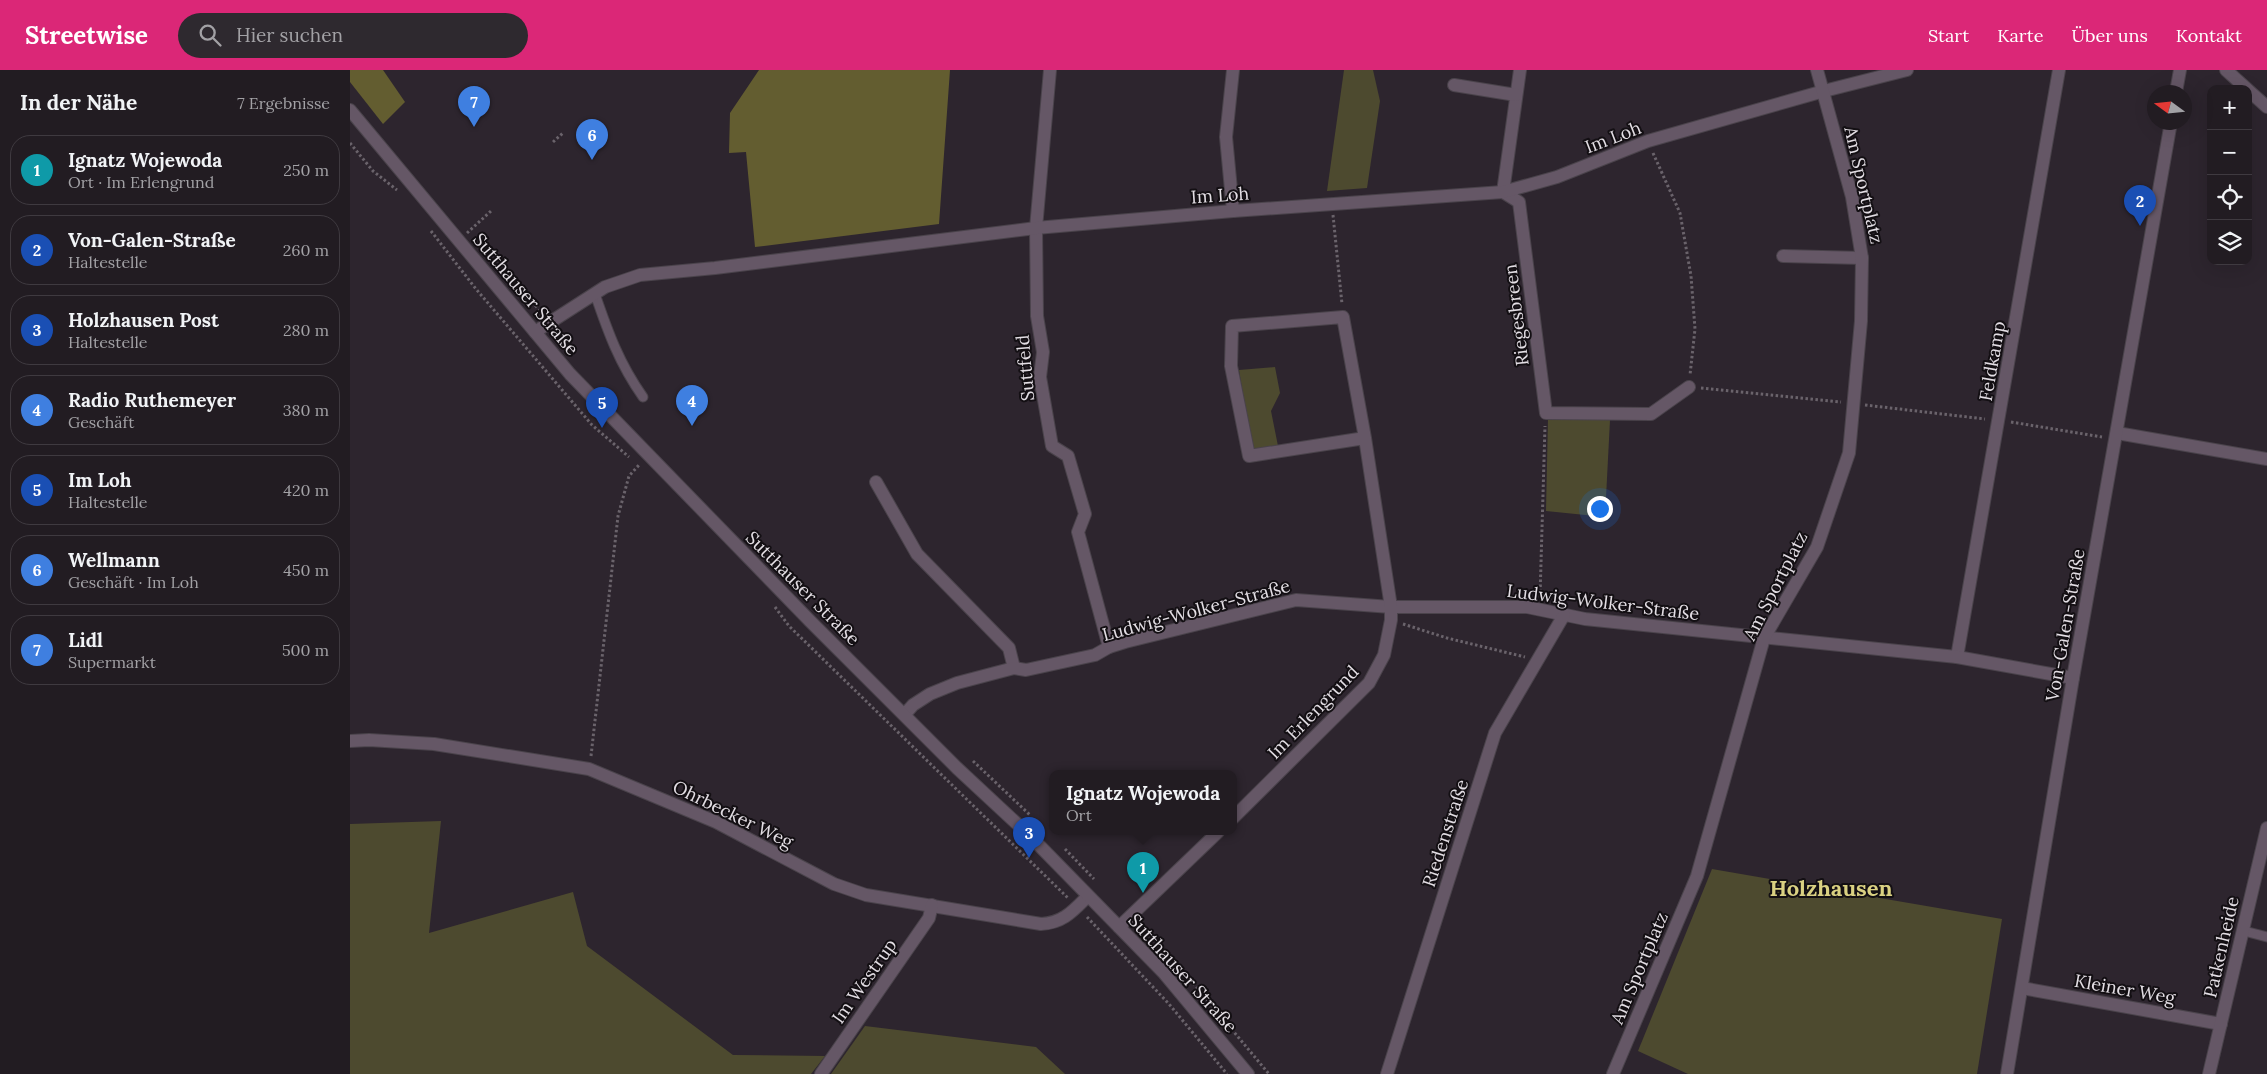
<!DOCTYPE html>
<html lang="de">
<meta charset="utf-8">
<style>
body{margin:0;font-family:Lora,serif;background:#2e292f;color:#f1f3f6}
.controls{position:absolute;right:15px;top:15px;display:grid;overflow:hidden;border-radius:10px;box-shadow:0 5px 20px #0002}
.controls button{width:45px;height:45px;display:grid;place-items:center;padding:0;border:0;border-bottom:1px solid #3f3a40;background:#221c22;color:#f1f3f6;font:25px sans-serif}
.compass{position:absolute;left:1797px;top:15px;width:45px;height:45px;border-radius:50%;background:#221c22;box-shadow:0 5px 20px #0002;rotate:285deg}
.you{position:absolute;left:1249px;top:438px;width:18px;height:18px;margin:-12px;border:4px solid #fff;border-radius:50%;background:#1a73e8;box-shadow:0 0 0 8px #1a73e833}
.badge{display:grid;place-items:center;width:32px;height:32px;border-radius:50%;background:#db2777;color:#fff;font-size:16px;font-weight:700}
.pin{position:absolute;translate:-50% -41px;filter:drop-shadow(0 1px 2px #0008)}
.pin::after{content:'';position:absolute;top:26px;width:18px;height:15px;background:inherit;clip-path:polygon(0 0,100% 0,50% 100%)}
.popup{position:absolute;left:699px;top:700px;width:188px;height:65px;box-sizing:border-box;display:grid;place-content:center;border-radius:10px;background:#221c22;filter:drop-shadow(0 1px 4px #0005);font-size:16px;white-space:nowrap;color:#a2a1a5}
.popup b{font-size:19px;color:#f1f3f6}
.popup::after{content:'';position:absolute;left:50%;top:100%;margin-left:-10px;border:10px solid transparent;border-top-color:#221c22}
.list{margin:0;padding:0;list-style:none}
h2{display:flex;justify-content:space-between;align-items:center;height:65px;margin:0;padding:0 20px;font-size:21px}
h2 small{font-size:16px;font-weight:400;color:#a2a1a5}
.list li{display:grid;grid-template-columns:32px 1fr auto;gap:15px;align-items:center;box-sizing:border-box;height:70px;margin:0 10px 10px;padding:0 10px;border:1px solid #3f3a40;border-radius:20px}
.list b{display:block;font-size:19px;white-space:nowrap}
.list p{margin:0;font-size:16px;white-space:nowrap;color:#a2a1a5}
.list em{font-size:16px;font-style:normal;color:#a2a1a5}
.icon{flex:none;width:28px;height:28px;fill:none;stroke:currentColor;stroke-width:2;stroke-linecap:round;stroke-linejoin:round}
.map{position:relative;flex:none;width:1917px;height:1004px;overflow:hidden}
header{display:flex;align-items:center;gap:30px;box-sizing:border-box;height:70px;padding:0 25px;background:#db2777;color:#fff}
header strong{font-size:24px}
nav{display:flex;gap:28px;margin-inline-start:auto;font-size:18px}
.search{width:350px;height:45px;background:#2e292f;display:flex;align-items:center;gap:12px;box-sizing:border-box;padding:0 18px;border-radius:28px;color:#a2a1a5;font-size:19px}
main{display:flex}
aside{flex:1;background:#221c22}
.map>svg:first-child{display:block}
.green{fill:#4d4a2f}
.forest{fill:#635d30}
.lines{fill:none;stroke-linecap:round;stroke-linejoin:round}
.service-casing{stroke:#4a434b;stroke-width:11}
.minor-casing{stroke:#4a434b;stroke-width:14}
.tertiary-casing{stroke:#4a434b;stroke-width:14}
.path{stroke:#6a636b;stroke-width:3;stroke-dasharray:2.5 2.5;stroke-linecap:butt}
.service{stroke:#655766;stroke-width:9}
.minor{stroke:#655766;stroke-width:12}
.tertiary{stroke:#655766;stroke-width:12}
.labels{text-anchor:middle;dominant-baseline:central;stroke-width:4;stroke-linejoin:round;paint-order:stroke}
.street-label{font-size:18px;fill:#e3dee4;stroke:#130f13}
.district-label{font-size:22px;font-weight:bold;fill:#dad182;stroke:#130f13}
</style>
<header>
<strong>Streetwise</strong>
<div class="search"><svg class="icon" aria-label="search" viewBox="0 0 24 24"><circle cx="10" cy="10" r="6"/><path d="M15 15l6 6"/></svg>Hier suchen</div>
<nav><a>Start</a><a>Karte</a><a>Über uns</a><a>Kontakt</a></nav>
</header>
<main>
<aside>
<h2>In der Nähe<small>7 Ergebnisse</small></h2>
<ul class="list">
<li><span class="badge" style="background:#0f9aa8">1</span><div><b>Ignatz Wojewoda</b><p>Ort · Im Erlengrund</p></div><em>250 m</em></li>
<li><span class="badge" style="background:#1a4fb4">2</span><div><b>Von-Galen-Straße</b><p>Haltestelle</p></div><em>260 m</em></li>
<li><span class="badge" style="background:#1a4fb4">3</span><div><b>Holzhausen Post</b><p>Haltestelle</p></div><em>280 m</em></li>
<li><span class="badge" style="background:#3f7fe0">4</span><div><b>Radio Ruthemeyer</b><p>Geschäft</p></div><em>380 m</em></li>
<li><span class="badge" style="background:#1a4fb4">5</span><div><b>Im Loh</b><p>Haltestelle</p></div><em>420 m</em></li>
<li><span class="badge" style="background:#3f7fe0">6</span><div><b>Wellmann</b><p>Geschäft · Im Loh</p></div><em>450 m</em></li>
<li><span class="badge" style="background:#3f7fe0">7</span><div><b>Lidl</b><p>Supermarkt</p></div><em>500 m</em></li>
</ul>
</aside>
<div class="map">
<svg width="1917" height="1004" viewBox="0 0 1917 1004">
<rect width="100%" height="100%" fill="#2d252e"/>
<g class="green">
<path d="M994,0H1023L1030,31L1017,118L977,121Z"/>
<path d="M925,297L930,323L921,341L928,376L902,380L889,300Z"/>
<path d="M1198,348L1260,350L1255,447L1196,441Z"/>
<path d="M91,751L79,863L223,822L237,876L383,985L475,986L461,1004H0V754Z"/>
<path d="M1362,799L1652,849L1627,1004H1338L1288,981Z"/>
<path d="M515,956L686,977L715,1004H481Z"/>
</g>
<g class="forest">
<path d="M0,0H33L55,32L33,54L0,12Z"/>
<path d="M409,0H600L589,154L405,177L396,82L379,83L380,43Z"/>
</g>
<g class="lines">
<defs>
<g id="service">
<path d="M245,224C258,262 269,293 293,327"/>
<path d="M1894,861L1917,867"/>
</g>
<g id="minor">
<path d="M700,0L686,158L687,246L693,282L690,307L702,376L718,386L735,444L728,462L759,577"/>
<path d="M1170,0L1153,122L1169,132L1196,343L1301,344L1339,317"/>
<path d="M1876,0L1897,19"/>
<path d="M1104,15L1166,25"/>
<path d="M1898,20L1917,37"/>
<path d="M1826,22L1830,0"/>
<path d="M883,141L876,67L883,0"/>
<path d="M1433,186L1512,188"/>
<path d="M185,262L255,217L290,205L365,198L686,158L883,141L1153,122L1207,107L1298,71L1474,21L1557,0"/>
<path d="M1767,363L1917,389"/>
<path d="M526,412L567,484L659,578L664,598"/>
<path d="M1607,587L1709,0"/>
<path d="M555,644L563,635L580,624L607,613L664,598L676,600L745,585L759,577L775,572L946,530L1041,537H1177L1235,549L1607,587L1723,608"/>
<path d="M0,671L19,670L84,674L239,699L366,752L484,814L516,825L691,854C713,853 723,841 738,826"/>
<path d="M883,748L1019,613L1034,585L1041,550V537L1015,368L899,386L881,296L882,256L993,247L1015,368"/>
<path d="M769,857L868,762"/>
<path d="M1672,918L1871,954"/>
<path d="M471,1004L579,848L582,835"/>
<path d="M1037,1004L1145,663L1214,545"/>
<path d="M1263,1004L1347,806L1414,568L1467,477L1499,383L1511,251L1512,188L1502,127L1467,0"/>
<path d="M1657,1004L1723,608L1821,52"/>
<path d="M1859,1004L1917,758"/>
</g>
<path id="tertiary" d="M0,40L220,304L460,551L607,698L678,764L769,857L813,902L898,1004"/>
</defs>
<use href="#service" class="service-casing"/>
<use href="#minor" class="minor-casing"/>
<use href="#tertiary" class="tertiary-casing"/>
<g class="path">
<path d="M203,72L214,62"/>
<path d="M0,73L23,101L47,120"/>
<path d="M1303,83L1330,143L1341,206L1345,259L1340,305"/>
<path d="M983,145L992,234"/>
<path d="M81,161L126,219L242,355L279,387"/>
<path d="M117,163L141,141"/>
<path d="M146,190L191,242"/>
<path d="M1351,318L1491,332"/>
<path d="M1515,335L1635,349"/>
<path d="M1661,352L1752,367"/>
<path d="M1190,527L1195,356"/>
<path d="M425,537L439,556L718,828"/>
<path d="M1053,554L1097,568L1175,587"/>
<path d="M241,686L268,446L279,406L289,395"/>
<path d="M623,691L680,745"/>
<path d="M715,779L744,809"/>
<path d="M737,847L819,934L877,1004"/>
<path d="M843,913L919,1004"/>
</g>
<use href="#service" class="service"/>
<use href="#minor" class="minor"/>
<use href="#tertiary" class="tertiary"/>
</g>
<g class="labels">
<g class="street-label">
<text transform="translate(1263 67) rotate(-21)">Im Loh</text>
<text transform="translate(1514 115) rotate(77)">Am Sportplatz</text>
<text transform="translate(870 125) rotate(-4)">Im Loh</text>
<text transform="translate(176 224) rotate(50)">Sutthauser Straße</text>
<text transform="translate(1166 245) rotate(-97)">Riegesbreen</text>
<text transform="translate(1642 291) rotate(-80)">Feldkamp</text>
<text transform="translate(675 298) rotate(-95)">Suttfeld</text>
<text transform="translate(1425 516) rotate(-63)">Am Sportplatz</text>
<text transform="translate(453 518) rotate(45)">Sutthauser Straße</text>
<text transform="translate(1253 532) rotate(7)">Ludwig-Wolker-Straße</text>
<text transform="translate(846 540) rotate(-15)">Ludwig-Wolker-Straße</text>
<text transform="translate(1715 555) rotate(-80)">Von-Galen-Straße</text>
<text transform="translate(963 642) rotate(-46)">Im Erlengrund</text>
<text transform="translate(383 744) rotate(26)">Ohrbecker Weg</text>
<text transform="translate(1095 763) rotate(-72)">Riedenstraße</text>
<text transform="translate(1871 877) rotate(-77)">Patkenheide</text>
<text transform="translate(1289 898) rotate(-67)">Am Sportplatz</text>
<text transform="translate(833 903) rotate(48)">Sutthauser Straße</text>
<text transform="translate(514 911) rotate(-55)">Im Westrup</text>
<text transform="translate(1775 919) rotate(10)">Kleiner Weg</text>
</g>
<g class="district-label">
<text x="1481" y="818">Holzhausen</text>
</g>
</g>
</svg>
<div class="controls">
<button>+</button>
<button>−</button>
<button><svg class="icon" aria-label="locate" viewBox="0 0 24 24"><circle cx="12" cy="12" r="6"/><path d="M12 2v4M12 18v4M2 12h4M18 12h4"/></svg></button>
<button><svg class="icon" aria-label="layers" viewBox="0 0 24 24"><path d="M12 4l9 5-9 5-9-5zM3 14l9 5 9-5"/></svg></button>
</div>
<svg class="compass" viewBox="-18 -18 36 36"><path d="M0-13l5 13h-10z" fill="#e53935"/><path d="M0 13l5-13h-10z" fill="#a2a1a5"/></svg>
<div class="you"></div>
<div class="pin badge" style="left:793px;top:823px;background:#0f9aa8">1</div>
<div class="popup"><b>Ignatz Wojewoda</b>Ort</div>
<div class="pin badge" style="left:1790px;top:156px;background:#1a4fb4">2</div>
<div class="pin badge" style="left:679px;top:788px;background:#1a4fb4">3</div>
<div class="pin badge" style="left:342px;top:356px;background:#3f7fe0">4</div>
<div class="pin badge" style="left:252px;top:358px;background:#1a4fb4">5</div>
<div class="pin badge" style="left:242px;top:90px;background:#3f7fe0">6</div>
<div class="pin badge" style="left:124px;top:57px;background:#3f7fe0">7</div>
</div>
</main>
